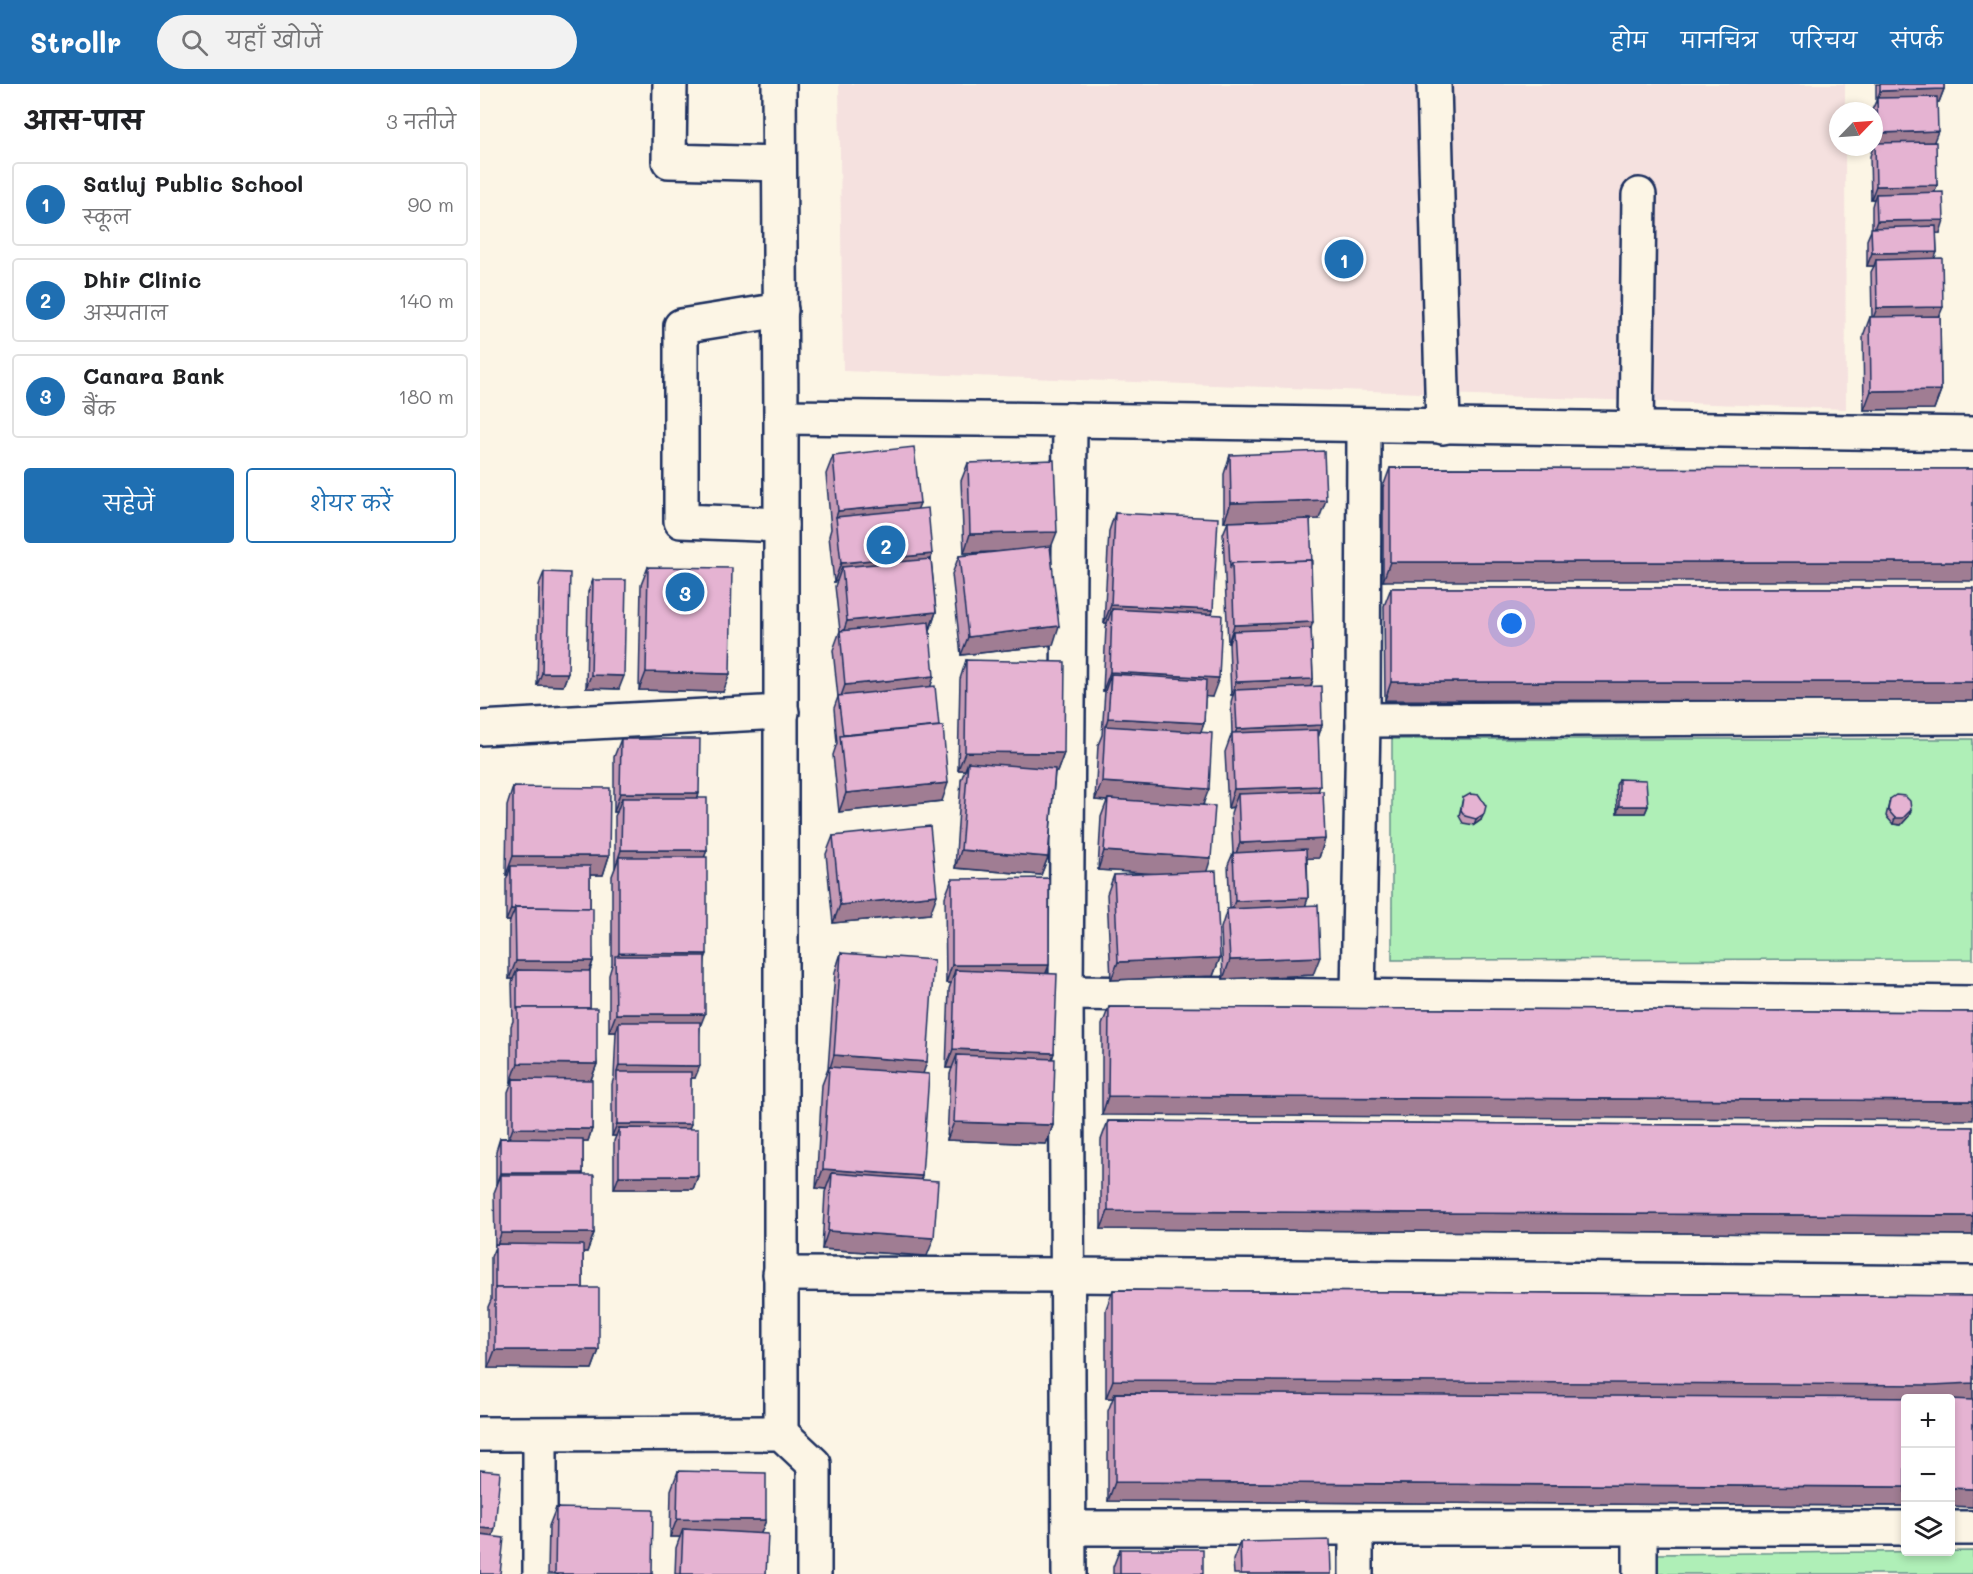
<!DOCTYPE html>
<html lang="hi">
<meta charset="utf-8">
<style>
body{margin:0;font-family:Mali,"Playpen Sans Deva",sans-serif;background:#f2f2f2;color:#202124}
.controls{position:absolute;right:18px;bottom:18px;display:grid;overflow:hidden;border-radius:6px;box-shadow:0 3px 9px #0003}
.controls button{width:54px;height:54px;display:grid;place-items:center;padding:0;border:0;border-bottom:2px solid #e0e0e0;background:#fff;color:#202124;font:30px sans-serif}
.compass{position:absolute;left:1349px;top:18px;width:54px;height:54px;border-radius:50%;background:#fff;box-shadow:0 3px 9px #0003;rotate:65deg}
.you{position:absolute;left:1032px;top:540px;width:21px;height:21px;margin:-15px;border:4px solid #fff;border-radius:50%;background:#1a73e8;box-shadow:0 0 0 9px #1a73e833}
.badge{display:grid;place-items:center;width:39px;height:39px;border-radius:50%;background:#1f6fb2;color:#fff;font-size:20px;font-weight:700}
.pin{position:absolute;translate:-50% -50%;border:3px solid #fff;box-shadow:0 2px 6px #0006}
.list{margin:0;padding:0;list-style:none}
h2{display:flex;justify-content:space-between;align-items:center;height:78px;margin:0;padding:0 24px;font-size:26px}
h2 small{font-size:20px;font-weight:400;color:#757577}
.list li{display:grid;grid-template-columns:39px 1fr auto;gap:18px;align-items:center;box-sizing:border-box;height:84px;margin:0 12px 12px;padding:0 12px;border:2px solid #e0e0e0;border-radius:6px}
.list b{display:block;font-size:22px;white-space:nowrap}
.list p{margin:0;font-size:20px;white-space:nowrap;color:#757577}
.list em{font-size:20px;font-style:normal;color:#757577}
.actions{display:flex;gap:12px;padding:18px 24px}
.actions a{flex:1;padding:14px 0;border:2px solid #1f6fb2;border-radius:6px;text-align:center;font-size:21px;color:#1f6fb2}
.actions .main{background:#1f6fb2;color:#fff}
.icon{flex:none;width:33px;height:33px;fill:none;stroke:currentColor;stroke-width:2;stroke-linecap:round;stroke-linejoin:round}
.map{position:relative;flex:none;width:1493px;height:1490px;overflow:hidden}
header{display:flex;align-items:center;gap:36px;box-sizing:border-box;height:84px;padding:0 30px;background:#1f6fb2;color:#fff}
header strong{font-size:28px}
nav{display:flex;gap:33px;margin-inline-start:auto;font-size:21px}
.search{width:420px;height:54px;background:#f2f2f2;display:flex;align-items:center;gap:15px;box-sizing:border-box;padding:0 21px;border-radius:33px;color:#757577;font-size:22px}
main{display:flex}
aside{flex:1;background:#fff}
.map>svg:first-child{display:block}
.built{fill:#f5e1df}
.green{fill:#afefb7;stroke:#658f8a;stroke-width:1.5}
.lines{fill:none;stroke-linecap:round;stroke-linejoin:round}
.minor-casing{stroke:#1b2f5e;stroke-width:38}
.minor{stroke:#fcf5e5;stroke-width:33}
.wall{fill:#c59ab5;stroke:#1b2f5e;stroke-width:1.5}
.shaded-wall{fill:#a07d93;stroke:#1b2f5e;stroke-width:1.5}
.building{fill:#e5b3d2;stroke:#1b2f5e;stroke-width:1.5}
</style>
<header>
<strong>Strollr</strong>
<div class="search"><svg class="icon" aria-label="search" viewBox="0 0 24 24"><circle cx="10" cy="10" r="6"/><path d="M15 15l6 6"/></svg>यहाँ खोजें</div>
<nav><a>होम</a><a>मानचित्र</a><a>परिचय</a><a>संपर्क</a></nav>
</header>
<main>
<aside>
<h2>आस-पास<small>3 नतीजे</small></h2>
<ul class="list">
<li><span class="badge">1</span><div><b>Satluj Public School</b><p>स्कूल</p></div><em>90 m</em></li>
<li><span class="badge">2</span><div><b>Dhir Clinic</b><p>अस्पताल</p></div><em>140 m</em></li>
<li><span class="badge">3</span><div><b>Canara Bank</b><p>बैंक</p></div><em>180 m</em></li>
</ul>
<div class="actions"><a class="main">सहेजें</a><a>शेयर करें</a></div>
</aside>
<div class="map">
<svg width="1493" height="1490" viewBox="0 0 1493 1490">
<rect width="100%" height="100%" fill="#fcf5e5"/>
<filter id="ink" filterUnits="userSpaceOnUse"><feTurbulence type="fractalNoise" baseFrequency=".0167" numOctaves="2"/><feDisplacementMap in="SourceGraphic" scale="12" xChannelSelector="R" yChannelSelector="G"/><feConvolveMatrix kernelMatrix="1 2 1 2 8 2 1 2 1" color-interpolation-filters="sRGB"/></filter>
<g filter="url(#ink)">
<path class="built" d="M359,0H1365V27H1358V63H1365L1366,325L363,287Z"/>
<g class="green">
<path d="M912,655H1493V875L912,876Z"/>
<path d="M1493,1467V1490H1175L1174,1470Z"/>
</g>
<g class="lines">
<defs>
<g id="minor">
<path d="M190,0L189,77L299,80"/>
<path d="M299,0L301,333V1349"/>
<path d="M954,0L963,343"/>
<path d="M301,226L201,242V437L301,441"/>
<path d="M301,333L590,336L1493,350"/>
<path d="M1156,345L1159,111"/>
<path d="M883,636L1493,633"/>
<path d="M0,644L302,628"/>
<path d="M586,909L1493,919"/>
<path d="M878,913L883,636L884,342"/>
<path d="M300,1190L587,1191L1493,1199"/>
<path d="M0,1350L301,1349L334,1380V1490"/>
<path d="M589,1444H1426"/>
<path d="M1470,1444H1493"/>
<path d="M1160,1445V1490"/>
<path d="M60,1490V1351"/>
<path d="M589,1490L586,909L590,336"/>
<path d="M876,1490V1445"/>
</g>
</defs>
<use href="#minor" class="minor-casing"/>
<use href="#minor" class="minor"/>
</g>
<g class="wall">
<path d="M1396,0H1464V5L1459,18H1457L1454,58L1457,101L1454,108L1460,149H1456L1457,168L1454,174L1460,232L1461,306L1454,325L1384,326L1383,252L1390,233H1392L1391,188L1394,182H1387V156L1392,144V122L1394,115H1391L1390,72L1394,61V27L1392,26L1396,17Z"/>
<path d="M750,371L839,435H830L831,544L833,595L831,603L842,641L838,653V707L845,755L839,774H827L828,814L825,822L833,891L743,895L741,844L747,825H750L748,781L753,769L751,729L753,723L748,724L745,668L752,649L751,618L753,611H751L749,559H748L743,450L748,438L801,436L744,438V390Z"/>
<path d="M353,372L440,419L437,425L452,470L451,475L456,528L450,547V603L459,643L462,717L359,728L353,671L357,659L354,624L358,613L353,566L360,547L355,502L357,497L354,498L349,452L351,445L346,390Z"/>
<path d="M488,379L571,465L573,561L481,571L472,490L479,472L514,468L484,469L481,397Z"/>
<path d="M910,384L1493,385L903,497V403Z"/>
<path d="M635,429L733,526L732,530V613L725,612L724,639L721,648L726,787L740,874L733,892L631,896L627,810L634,791L677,789L618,786L621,733L627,717L615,716L618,661L622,651L625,607H623L626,543L627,539H624L629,447Z"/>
<path d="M168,483L243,608L159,606L161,501Z"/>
<path d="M64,488L88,589L83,602L57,601L59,501Z"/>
<path d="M113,496L139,605L106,604L108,508Z"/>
<path d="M911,504H1493V617L905,616L904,522Z"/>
<path d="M486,576L584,669L577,688H575L568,773L561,791L475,784L481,696L485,686H478L480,595Z"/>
<path d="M141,655L219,709L218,714L227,766L224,773L225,875L220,944L215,994H211L209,1045L218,1092L213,1105H134V1057L136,1052H132V1000L134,993L136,948H129V891L132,881V792L135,784V732L137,728H134V673Z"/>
<path d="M1139,695L1168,722L1165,729H1137L1136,701Z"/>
<path d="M33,703L129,772L123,791H110V824L113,877L110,887V924L117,980L111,996L112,1045L108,1057H103V1091L114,1149L107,1168H103V1204L119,1266L112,1285L8,1284V1223L11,1216V1173L15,1163L14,1109L17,1101H16V1067L20,1054H28V1008L32,998H31V942L33,937L32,899L33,895H29V842L30,837H26V795L28,791H26L27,722Z"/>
<path d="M983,714L1001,736L994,741L983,739L979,732Z"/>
<path d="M1410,715L1431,726L1429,732L1421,741L1413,740L1406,732Z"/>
<path d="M353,752L450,830L353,839L346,770Z"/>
<path d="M472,795L566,889L574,969L572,975L573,1041L566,1060L467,1056L470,990L472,984H466L469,905L471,899H466L465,813Z"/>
<path d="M361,869L443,989L442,1092L441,1096L447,1172L342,1165L345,1108L346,1105L336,1104L342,1001L348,985L355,888Z"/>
<path d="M629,923L1493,928L622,1031V941Z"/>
<path d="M628,1037L1493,1043V1151L621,1145V1056Z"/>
<path d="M633,1206L1493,1212V1423L1470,1422L1425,1314V1422L628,1417V1327L633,1314H626V1225Z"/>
<path d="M198,1387L286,1436L281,1449L286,1490H195L196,1464L200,1453H190L191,1406Z"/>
<path d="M76,1424L172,1490H68L69,1442Z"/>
<path d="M760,1458L851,1490H754L753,1476Z"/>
<path d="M640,1465L723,1490H633V1483Z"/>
</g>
<g class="shaded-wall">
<path d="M1464,5L1459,18L1397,19V16L1400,7Z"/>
<path d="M1458,47L1453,60L1394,61L1398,49Z"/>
<path d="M1457,101L1453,114L1396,110L1394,115H1391L1396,102Z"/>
<path d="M1464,136L1460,149L1392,150L1397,137Z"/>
<path d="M1457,168L1452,181L1396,176L1394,182H1387L1392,169Z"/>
<path d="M1463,223L1458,235L1392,237L1397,224Z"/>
<path d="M1461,306L1454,325L1384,326L1391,307Z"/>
<path d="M846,416L839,435L744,438L751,419Z"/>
<path d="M440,419L433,437L356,433L358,427Z"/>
<path d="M577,448L570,466L484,469L490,450Z"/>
<path d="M452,470L446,489L362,483L357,497L354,498L361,479Z"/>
<path d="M910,478H1493V497H903Z"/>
<path d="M631,521L733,526L726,545L632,525L627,539H624Z"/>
<path d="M456,528L449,547L361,555L367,537Z"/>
<path d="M833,538L827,556L753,547L749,559H748L754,541Z"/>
<path d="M579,542L573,561L481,571L488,553Z"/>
<path d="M166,588L250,590L243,608L159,606Z"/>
<path d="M630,588L739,594L732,613L630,607L631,590L625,607H623Z"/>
<path d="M62,589H88L83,602L57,601Z"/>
<path d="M111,591L144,592L139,605L106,604Z"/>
<path d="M454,592L448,611L359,618L365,601Z"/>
<path d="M833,595L829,608L755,606L753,611H751L756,598Z"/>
<path d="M911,598H1493V617L905,616Z"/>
<path d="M628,634L724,639L717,658L625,644Z"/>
<path d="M842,641L838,654L752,657L757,645Z"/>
<path d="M485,668L584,669L577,688L487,686L488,678L485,686H478Z"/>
<path d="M622,698L729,705L722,723L628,715L627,717L615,716Z"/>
<path d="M468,699L462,717L359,728L366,709Z"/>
<path d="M840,702L834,720L758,710L753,723L748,724L754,705Z"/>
<path d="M140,709H219L213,728L142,714L137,728H134Z"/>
<path d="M1139,722H1168L1165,729H1137Z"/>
<path d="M1431,726L1429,732L1421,741L1413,740L1415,734Z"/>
<path d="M1004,730L1001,736L994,741L996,735Z"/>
<path d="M845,755L839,774L753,777L760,759Z"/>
<path d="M141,766H227L220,785L139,773L135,784Z"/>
<path d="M481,766L568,773L561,791L475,784Z"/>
<path d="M624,767L731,774L725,793L618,786Z"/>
<path d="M33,772H129L123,791H31V782L28,791H26Z"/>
<path d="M457,811L450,830L353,839L360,821Z"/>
<path d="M828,814L824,826L750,829L755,817Z"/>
<path d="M31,825H35L30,837H26Z"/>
<path d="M139,869L227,870L220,888L135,879Z"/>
<path d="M840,873L833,891L743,895L750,876Z"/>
<path d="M740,874L733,892L631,896L638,878Z"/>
<path d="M36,877H113L106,895L37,886L33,895H29Z"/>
<path d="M472,881H569L562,899L475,886L471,899H466Z"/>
<path d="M136,930H225L218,948L139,938L136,948H129Z"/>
<path d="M473,965L574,969L568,987L477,971L472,984H466Z"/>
<path d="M354,971L447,978L441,996L349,987Z"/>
<path d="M38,979L117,980L110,998L33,995L32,998H31Z"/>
<path d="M139,981L220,982L215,994H137V988Z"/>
<path d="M628,1012L1493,1017V1036L622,1031Z"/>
<path d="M474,1038L573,1041L566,1060L467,1056Z"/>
<path d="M137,1040H211L206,1052L139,1044L136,1052H132Z"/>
<path d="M33,1044L112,1045L108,1057H28Z"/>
<path d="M343,1085L442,1092L435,1111L352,1089L346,1105L336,1104Z"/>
<path d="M20,1089H103L99,1102L21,1091L17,1101H16Z"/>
<path d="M139,1092H218L213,1105H134Z"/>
<path d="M628,1127L1493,1132V1151L621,1145Z"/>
<path d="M348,1147L454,1154L447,1172L342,1165Z"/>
<path d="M21,1149H114L107,1168H15Z"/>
<path d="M15,1266H119L112,1285L8,1284Z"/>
<path d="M633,1296L1493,1299V1317L635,1309L633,1314H626Z"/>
<path d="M635,1398L1425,1403V1422L628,1417Z"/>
<path d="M1470,1404L1493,1405V1423L1470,1422Z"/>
<path d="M197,1435L286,1436L279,1454L203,1445L200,1453H190Z"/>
<path d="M0,1444L15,1445L9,1464L0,1463Z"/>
</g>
<g class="building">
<path d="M1400,0H1464V5L1400,7Z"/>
<path d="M1457,13L1458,47L1398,49L1397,14Z"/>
<path d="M1456,58L1457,101L1396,102L1395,59Z"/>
<path d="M1463,108L1464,136L1397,137L1396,110Z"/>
<path d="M1456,142L1457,168L1392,169L1391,144Z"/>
<path d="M1462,174L1463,223L1397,224L1396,176Z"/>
<path d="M1460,232L1461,306L1391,307L1390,233Z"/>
<path d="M434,363L440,419L358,427L353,372Z"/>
<path d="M844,367L846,416L751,419L750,371Z"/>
<path d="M574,376L577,448L490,450L488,379Z"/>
<path d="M910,384L1493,385V478H910Z"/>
<path d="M448,424L452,470L361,479L356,433Z"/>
<path d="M635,429L738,434L733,526L631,521Z"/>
<path d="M830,435L832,480H831V476L752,479L750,483L748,438Z"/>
<path d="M570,462L579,542L488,553L479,472Z"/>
<path d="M451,475L456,528L367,537L362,483Z"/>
<path d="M831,476L833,538L754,541L752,479Z"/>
<path d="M168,483L252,484L250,590L166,588Z"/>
<path d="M64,488L90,489L88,589H62Z"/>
<path d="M113,496H146L144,592L111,591Z"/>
<rect x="911" y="504" width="582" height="94"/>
<path d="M632,525L742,531L739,594L630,588Z"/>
<path d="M449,538L454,592L365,601L360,547Z"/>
<path d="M831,544L833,595L756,598L753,547Z"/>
<path d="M486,576L585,578L584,669L485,668Z"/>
<path d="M631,590L726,596L724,639L628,634Z"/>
<path d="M455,602L459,642L363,651L358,612Z"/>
<path d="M841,602L842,641L757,645L755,606Z"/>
<path d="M463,642L468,699L366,709L360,652Z"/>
<path d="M625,642L732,649L729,705L622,698Z"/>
<path d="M838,646L840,702L754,705L752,649Z"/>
<path d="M141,655H220L219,709H140Z"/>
<path d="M488,678L575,685L568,773L481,766Z"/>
<path d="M1139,695L1166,696L1168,722H1139Z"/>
<path d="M33,703L130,704L129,772H33Z"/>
<path d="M843,707L845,755L760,759L758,710Z"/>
<path d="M990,710L999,711L1006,722L1004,730L996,735L985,732L981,726L983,714Z"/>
<path d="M1416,711L1425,712L1430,717L1431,726L1423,734H1415L1408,726L1410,715Z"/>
<path d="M142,714H227V766H141Z"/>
<path d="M628,715L735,722L731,774L624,767Z"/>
<path d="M450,742L457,811L360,821L353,752Z"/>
<path d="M826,765L828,814L755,817L753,769Z"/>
<path d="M139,773H227V870L139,869Z"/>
<path d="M31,782H110V824L35,823V825H31Z"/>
<path d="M736,787L740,874L638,878L634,791Z"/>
<path d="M569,794V881H472V795Z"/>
<path d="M838,821L840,873L750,876L747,825Z"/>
<path d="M35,823L113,824V877H36Z"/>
<path d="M361,869L454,876L447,978L354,971Z"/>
<path d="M135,872H225V930H136Z"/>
<path d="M37,886L110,887V924H38V925H37Z"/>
<path d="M475,886L577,890L574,969L473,965Z"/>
<path d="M629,923L1493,928V1017L628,1012Z"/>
<path d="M38,924H117V980L38,979Z"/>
<path d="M139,938H220V982L139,981Z"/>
<path d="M477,971L575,975L573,1041L474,1038Z"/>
<path d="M349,983L449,990L442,1092L343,1085Z"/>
<rect x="137" y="988" width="74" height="52"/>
<path d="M33,995L112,996V1045L33,1044Z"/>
<path d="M628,1037L1493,1043V1132L628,1127Z"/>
<path d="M139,1044L218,1045V1092H139Z"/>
<path d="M20,1054L103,1055V1089H20Z"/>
<path d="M352,1089L458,1097L454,1154L348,1147Z"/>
<rect x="21" y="1091" width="93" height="58"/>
<path d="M15,1160L103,1161V1204H15Z"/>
<rect x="15" y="1204" width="104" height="62"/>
<path d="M633,1206L1493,1212V1299L1453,1301L633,1296Z"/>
<path d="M635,1309L1455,1314H1468H1425V1403L635,1398Z"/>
<path d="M1470,1315L1493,1316V1405L1470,1404Z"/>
<path d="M0,1386L20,1388L15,1445L0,1444Z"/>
<path d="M198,1387L286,1389V1436L197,1435Z"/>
<path d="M76,1424L173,1426L172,1490H75Z"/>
<path d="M203,1445L288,1450L286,1490H201Z"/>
<path d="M0,1451L24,1454L20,1490H0Z"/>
<path d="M850,1456L851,1490H761L760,1458Z"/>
<rect x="640" y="1465" width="83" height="25"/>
</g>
</g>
</svg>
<div class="controls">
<button>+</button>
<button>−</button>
<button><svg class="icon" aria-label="layers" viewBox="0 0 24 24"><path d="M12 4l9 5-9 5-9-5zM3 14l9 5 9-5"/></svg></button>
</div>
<svg class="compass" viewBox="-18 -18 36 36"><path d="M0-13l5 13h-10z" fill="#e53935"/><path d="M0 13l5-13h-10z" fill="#757577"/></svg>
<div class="you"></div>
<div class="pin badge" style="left:864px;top:175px">1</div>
<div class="pin badge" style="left:406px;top:461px">2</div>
<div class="pin badge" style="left:205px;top:508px">3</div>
</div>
</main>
